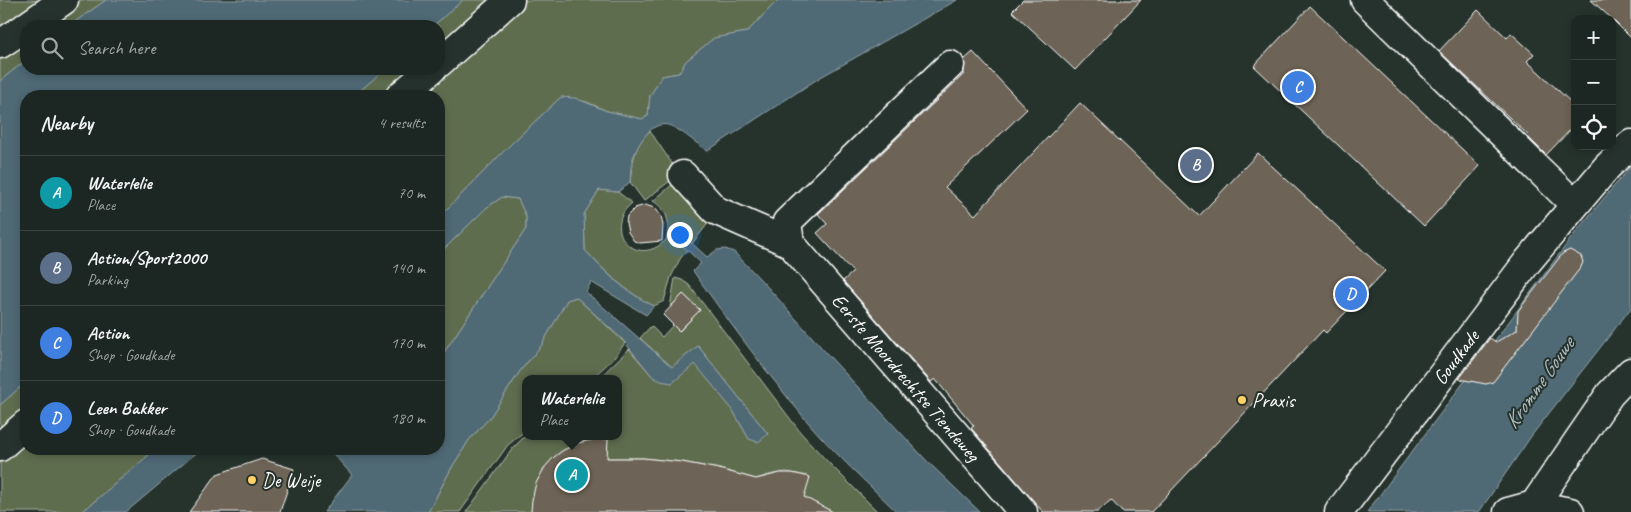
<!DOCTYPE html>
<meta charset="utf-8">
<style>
body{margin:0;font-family:Caveat,sans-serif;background:#252e2a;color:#f1f3f6}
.controls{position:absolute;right:15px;top:15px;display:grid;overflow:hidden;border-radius:10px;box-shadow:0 2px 8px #0003}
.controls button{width:45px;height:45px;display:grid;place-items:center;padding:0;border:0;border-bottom:1px solid #3a4340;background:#1c2622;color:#f1f3f6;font:25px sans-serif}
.you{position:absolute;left:679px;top:234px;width:18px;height:18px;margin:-12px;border:4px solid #fff;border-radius:50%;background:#1a73e8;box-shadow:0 0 0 8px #1a73e833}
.badge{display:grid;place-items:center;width:32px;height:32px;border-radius:50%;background:#1a73e8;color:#fff;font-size:16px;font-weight:700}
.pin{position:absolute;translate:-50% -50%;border:2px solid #fff;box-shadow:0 1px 5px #0006}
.popup{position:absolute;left:522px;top:375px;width:100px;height:65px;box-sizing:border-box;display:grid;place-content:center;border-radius:10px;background:#1c2622;filter:drop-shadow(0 1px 4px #0005);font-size:16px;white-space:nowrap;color:#a0a5a5}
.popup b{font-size:19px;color:#f1f3f6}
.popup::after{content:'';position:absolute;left:50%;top:100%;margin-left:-10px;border:10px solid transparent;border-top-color:#1c2622}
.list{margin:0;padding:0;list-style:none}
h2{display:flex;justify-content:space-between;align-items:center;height:65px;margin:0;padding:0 20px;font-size:21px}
h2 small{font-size:16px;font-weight:400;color:#a0a5a5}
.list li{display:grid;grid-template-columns:32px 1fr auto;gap:15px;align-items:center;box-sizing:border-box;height:75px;padding:0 20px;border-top:1px solid #3a4340}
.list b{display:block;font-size:19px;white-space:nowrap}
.list p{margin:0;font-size:16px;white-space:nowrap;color:#a0a5a5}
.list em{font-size:16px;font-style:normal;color:#a0a5a5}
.icon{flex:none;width:28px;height:28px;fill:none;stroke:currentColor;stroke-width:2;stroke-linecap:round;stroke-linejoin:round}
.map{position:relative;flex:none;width:1631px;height:512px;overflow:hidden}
.search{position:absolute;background:#1c2622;box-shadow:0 2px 8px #0003;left:20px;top:20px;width:425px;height:55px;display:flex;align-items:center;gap:12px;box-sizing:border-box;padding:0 18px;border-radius:20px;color:#a0a5a5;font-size:19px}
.panel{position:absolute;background:#1c2622;box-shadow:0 2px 8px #0003;left:20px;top:90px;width:425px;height:365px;border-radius:20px}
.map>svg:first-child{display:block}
.green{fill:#5e6d4f;stroke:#aeb6a7}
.water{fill:#4f6974;stroke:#95a5ac}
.building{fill:#6d6456;stroke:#fff}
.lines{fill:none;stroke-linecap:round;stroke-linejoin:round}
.minor-casing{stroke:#fff;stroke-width:31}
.minor{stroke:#26332d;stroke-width:28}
.poi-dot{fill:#ffd166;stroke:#26332d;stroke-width:2}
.labels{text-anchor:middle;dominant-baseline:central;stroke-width:4;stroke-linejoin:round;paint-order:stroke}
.street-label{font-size:20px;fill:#fff;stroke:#26332d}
.poi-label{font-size:20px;fill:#fff;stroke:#26332d;text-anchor:start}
.water-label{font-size:21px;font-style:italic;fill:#b0bcc0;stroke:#26332d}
</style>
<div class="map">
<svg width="1631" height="512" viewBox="0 0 1631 512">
<rect width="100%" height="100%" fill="#26332d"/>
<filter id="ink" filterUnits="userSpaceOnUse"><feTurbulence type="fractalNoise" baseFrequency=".02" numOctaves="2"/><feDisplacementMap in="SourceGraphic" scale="10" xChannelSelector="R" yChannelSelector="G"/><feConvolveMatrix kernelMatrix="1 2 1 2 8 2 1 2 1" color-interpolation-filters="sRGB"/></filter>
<g filter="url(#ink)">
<g class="green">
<path d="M0,0H50L0,36Z"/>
<path d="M78,0H106L69,26H41Z"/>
<path d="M463,0H781L777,1L747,32L714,38L686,61L679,73L662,76L650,96L648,116L642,119L607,111L587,102L561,97L511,144L449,207L439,216V96H354L385,69H439V26H433Z"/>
<path d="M26,37V60L0,81V54Z"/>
<path d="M650,131L679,174L644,201L630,182C632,164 635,142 650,131Z"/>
<path d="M673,184L678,191L683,188L710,221L680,259L671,277L664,301L654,306C628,294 604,271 585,250L584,214L599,190L618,192L632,203C600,229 636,270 666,240C671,224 668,210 653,201Z"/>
<path d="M502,197L518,199L526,216V229L439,360V254L486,208Z"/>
<path d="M675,278L682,280L689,285L801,433L826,460L878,512H833L801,496L810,477L798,474L786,472L768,475L756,479L719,469L682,462L643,458H605L608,440C562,437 533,467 532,512H466L513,448L526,435L618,436V379H598L629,349L653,377L672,383L695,363L732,409L749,439L768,434L698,346L672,367L640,338L651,326L662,337L673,325L680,331L700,310L683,294L670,307Z"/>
<path d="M576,297L625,343L614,358L591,379H526V430L508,445L460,512H428L452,467L469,440L490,417L520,371L541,346L567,300Z"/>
<path d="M26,382V449H156L82,512H0V405Z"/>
</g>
<g class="water">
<path d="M106,0H463L433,26H69Z"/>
<path d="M781,0H957L819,78L707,151C696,143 684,132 671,126C652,118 638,144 633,158C630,165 631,174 630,182L618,192L599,190L584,214L585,250C604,272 628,294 654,306L646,315L591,282L586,292L672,367L698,346L768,434L758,442L749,439L732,409L695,364L672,383L661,381L653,377L622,339L576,297L567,300L541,346L520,371L490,417L469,440L452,467L428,512H324L352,475L329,449H439V360L526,229V216L518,199L502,197L486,208L439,254V216L449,207L511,144L561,97L575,98L607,111L642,119L648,116L650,96L662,76L679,73L686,61L714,38L747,32L777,1Z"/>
<path d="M26,60V69H385L354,96H26V382L0,405V81Z"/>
<path d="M1631,166V308L1532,435L1479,512H1367L1578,229Z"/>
<path d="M674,227L707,257L717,250L725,249L734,252L763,282L829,356L927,461L980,512H897C866,482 834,453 806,420C766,372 729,322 693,271L701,263L669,233Z"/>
<path d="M156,449H201L126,512H82Z"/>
</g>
<g class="building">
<path d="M1023,0H1141L1075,70L1012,11Z"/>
<path d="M1591,0H1631V38L1612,19Z"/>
<path d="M1310,6L1480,166L1424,226L1254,66Z"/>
<path d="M1478,10L1507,38L1511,33L1534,54L1527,61L1575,106V125L1546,155L1528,137L1529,136L1439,51Z"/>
<path d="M973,52L1027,109L945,187L975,215L1080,103L1199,216L1258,153L1385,271L1326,333L1323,330L1151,512H1122L1111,500L1097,512H1043L971,428L974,426L935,379L931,382L843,281L853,272L817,233L827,224L818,214L964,74V60Z"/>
<path d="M645,205L655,208L661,216L663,225L662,241L640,243L634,241L628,232L626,223L627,216L635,208Z"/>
<path d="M1570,250L1581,256L1583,262L1581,267L1493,382L1486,384L1459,379L1490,338L1496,342L1517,330L1518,311L1563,253Z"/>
<path d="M683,294L700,310L679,331L663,315Z"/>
<path d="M608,439L607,458H643L682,462L719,469L756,479L780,473H792L810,477L804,497L833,512H531L532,500L536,483L545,467L553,458L562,451L578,443L596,439Z"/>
<path d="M262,459L294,469L280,512H189L217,474Z"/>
</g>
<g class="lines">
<defs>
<g id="minor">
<path d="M1365,0L1574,204"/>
<path d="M27,26L64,0"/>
<path d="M0,44L26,27"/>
<path d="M439,63L510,0"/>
<path id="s1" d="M950,65L787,222L790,243L1023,512"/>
<path d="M400,96L432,69"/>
<path d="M683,175L715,210L790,243"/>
<path d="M0,447L26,424"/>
<path d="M1534,505L1570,512"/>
<path id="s2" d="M1339,512L1528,261L1607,167L1631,144"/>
<path d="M1508,512L1534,505L1610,394L1631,372"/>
</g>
</defs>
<use href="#minor" class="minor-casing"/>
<use href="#minor" class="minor"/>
</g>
</g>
<g class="poi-dot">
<circle cx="1242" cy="400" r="5"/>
<circle cx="252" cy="480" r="5"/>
</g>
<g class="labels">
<g class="street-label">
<text stroke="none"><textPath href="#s2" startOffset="194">Goudkade</textPath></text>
<text stroke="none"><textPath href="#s1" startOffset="425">Eerste Moordrechtse Tiendeweg</textPath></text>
</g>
<g class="poi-label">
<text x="1252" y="400">Praxis</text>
<text x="262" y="480">De Weije</text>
</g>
<g class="water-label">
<text transform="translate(1539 383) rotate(-55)">Kromme Gouwe</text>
</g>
</g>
</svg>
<div class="controls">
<button>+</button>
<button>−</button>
<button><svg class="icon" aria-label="locate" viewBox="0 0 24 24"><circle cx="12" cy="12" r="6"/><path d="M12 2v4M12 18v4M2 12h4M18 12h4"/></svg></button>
</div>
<div class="you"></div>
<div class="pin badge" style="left:572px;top:475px;background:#0f9aa8">A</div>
<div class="popup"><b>Waterlelie</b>Place</div>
<div class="pin badge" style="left:1196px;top:165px;background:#5c6f8a">B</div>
<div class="pin badge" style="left:1298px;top:87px;background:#3f7fe0">C</div>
<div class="pin badge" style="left:1351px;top:294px;background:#3f7fe0">D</div>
<div class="search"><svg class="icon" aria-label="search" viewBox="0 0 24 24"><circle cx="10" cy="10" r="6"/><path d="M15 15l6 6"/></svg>Search here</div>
<section class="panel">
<h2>Nearby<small>4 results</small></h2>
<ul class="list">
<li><span class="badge" style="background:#0f9aa8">A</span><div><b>Waterlelie</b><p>Place</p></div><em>70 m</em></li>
<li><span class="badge" style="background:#5c6f8a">B</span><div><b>Action/Sport2000</b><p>Parking</p></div><em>140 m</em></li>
<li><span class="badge" style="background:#3f7fe0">C</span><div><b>Action</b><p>Shop · Goudkade</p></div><em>170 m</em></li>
<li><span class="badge" style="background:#3f7fe0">D</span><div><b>Leen Bakker</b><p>Shop · Goudkade</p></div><em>180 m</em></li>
</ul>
</section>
</div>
